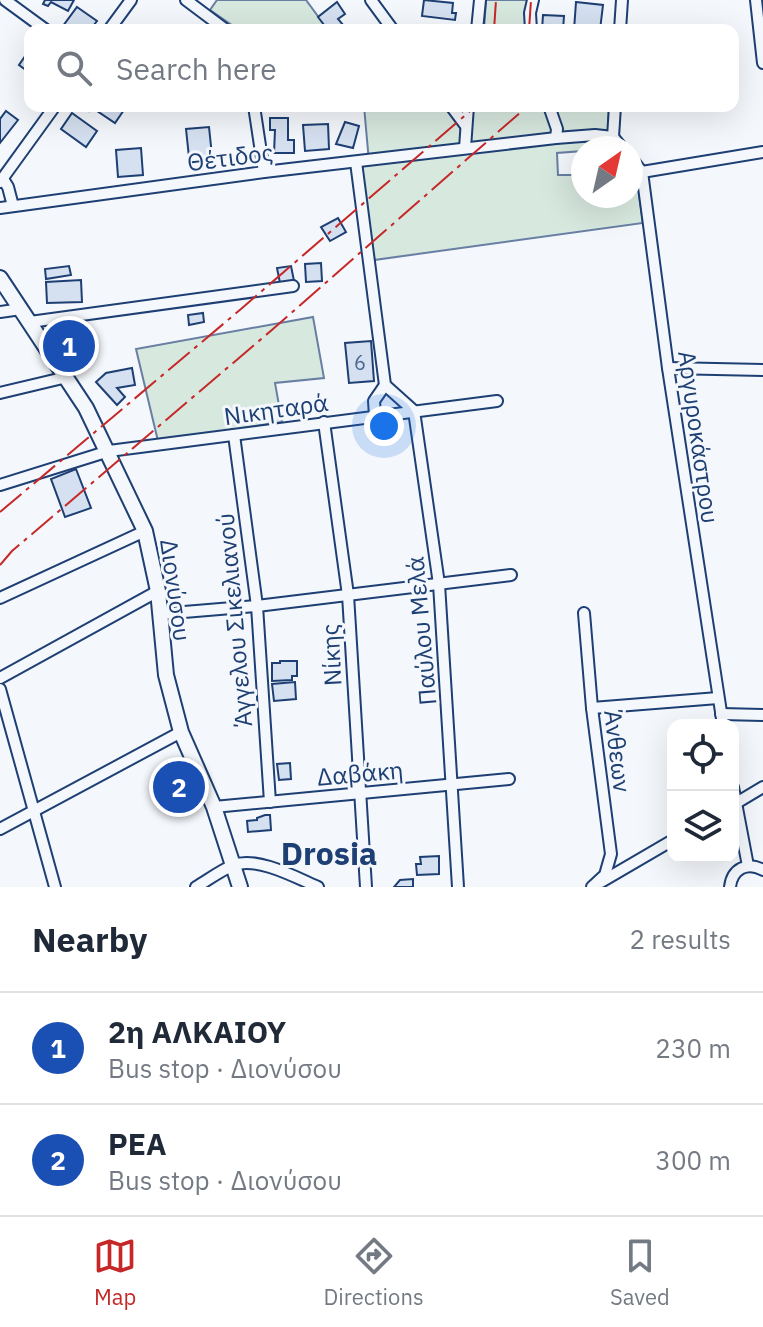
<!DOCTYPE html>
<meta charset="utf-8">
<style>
body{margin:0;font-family:"IBM Plex Sans",sans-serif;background:#f6f6f7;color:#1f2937}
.controls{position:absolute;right:24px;bottom:24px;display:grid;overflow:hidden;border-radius:16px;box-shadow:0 8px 32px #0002}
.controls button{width:72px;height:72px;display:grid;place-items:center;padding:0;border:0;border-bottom:2px solid #e0e1e3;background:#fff;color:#1f2937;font:40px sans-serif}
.compass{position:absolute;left:571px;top:136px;width:72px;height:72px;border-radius:50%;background:#fff;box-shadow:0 8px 32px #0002;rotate:34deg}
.you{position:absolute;left:384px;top:426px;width:28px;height:28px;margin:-20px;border:6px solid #fff;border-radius:50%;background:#1a73e8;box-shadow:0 0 0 12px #1a73e833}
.badge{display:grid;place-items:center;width:52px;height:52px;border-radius:50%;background:#c62828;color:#fff;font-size:26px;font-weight:700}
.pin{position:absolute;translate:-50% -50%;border:4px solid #fff;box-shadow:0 2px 8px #0006}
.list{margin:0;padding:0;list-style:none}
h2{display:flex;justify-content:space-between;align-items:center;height:104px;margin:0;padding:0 32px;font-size:34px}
h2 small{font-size:26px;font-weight:400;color:#747a83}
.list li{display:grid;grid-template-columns:52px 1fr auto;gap:24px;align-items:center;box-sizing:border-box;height:112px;padding:0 32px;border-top:2px solid #e0e1e3}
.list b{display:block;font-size:30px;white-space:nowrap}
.list p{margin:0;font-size:26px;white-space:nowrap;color:#747a83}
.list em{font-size:26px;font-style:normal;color:#747a83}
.icon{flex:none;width:44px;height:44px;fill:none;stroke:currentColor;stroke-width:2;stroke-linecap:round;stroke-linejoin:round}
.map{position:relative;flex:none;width:763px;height:887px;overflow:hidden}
.search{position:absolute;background:#fff;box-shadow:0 8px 32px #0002;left:24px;right:24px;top:24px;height:88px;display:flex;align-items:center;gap:20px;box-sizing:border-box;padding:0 28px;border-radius:16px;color:#747a83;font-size:30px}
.sheet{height:328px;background:#fff}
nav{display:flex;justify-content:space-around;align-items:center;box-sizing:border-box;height:112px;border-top:2px solid #e0e1e3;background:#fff;font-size:22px;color:#747a83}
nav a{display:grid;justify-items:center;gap:4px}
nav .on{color:#c62828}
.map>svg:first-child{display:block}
.green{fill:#d7e8df;stroke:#687fa3;stroke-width:2}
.building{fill:#d5e0f0;stroke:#1d3f73;stroke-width:2}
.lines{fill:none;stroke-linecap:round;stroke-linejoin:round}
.minor-casing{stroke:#1d3f73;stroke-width:14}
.major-casing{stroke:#1d3f73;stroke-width:18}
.minor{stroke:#f4f7fb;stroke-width:10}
.major{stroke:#f4f7fb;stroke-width:14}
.power{stroke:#c62828;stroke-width:2;stroke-dasharray:28 6 4 6;stroke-linecap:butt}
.labels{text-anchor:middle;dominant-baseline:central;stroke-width:6;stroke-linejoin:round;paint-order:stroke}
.number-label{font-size:20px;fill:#4b6792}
.street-label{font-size:24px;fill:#1d3f73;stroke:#f4f7fb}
.district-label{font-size:32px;font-weight:bold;fill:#1d3f73;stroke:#f4f7fb}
</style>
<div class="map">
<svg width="763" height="887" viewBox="0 0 763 887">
<rect width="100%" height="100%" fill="#f4f7fb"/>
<g class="green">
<path d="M217,0H306L328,30H239L210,10Z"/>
<path d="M486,0H528L527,30H484Z"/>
<path d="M364,106H609L607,148H583V151L557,153L558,175H583V196H631V173H636L643,223L374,260L361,165L369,162Z"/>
<path d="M313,317L324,378L275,383L282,422L158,441L136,349Z"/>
</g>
<g class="building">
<path d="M45,0H74L68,11L51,2L48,6L43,4Z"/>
<path d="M424,0L453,3L452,13H456L455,20L422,16Z"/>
<path d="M337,2L345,14L338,19L344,26L339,30H328L318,17Z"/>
<path d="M576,2L603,5L600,30H574Z"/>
<path d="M77,7L97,21L90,30H60Z"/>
<path d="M543,15L564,16L563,30H542Z"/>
<path d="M30,49V73L19,65Z"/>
<path d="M81,106H124L126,107L115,123L91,107L89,111Z"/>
<path d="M6,111L18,120L0,143V119Z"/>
<path d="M72,113L97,131L86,147L61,129Z"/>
<path d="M270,118H288V140H294V153H274L275,130H270Z"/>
<path d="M345,122L359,126L353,148L336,144Z"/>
<path d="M328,124L329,149L305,151L303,125Z"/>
<path d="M209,127L213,165L190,167L186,129Z"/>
<path d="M141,148L143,175L118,177L116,150Z"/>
<path d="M338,218L346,232L330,241L321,227Z"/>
<path d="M321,263L322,281L306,282L305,264Z"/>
<path d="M69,266L71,275L46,279L45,269Z"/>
<path d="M291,266L294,281L280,283L277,268Z"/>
<path d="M81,280L82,302L47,303L46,282Z"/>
<path d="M203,313L204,322L189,325L188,315Z"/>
<path d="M371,341L374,381L349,383L345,343Z"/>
<path d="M132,368L135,385L117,388L125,397L117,405L96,382L106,373Z"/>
<path d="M76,469L91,508L65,517L51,479Z"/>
<path d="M280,661H297V676H292V680L272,681V663H280Z"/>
<path d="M295,682L296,699L274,701L272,684Z"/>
<path d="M290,763L291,779L279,780L277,764Z"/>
<path d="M265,815H270L271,830L248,832L247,821L257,820V818Z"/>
<path d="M439,856V874L417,875L416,864H421L420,857Z"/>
<path d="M413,879V887H394L400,880Z"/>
</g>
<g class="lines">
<defs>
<g id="minor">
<path d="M5,0L46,30"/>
<path d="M186,0L226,30"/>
<path d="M371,0L393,30"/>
<path d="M756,0L763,63"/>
<path d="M109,30L131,0"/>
<path d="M477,30L480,0"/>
<path d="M531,30L530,13L533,0"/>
<path d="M620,30L622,0"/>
<path d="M254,106L264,172"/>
<path d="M451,106L466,126"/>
<path d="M613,137L615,106"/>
<path d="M613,137L622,148"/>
<path d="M556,138L595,135L613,137"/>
<path d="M465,148L468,106"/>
<path d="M631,158L642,172L668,368L723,725"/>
<path d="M356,162L385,385L414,411L439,584L458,887"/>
<path d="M642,172L763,152"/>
<path d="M3,179L8,187L13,206"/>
<path d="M0,182L55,106"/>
<path d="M0,208L264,172L556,138L557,129L549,106"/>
<path d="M0,312L21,309"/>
<path d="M30,322L293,286"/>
<path d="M668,368L763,370"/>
<path d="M0,393L67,377"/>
<path d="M375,416L374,401L385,385"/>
<path d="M324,422L348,595L366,887"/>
<path d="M234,435L257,606L270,802"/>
<path d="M0,485L109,451L497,401"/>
<path d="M0,598L145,531"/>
<path d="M584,613L592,708L611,854L605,875L592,887"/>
<path d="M160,614L257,606L511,575"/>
<path d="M0,678L158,591"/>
<path d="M0,689L55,887"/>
<path d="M592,708L718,698"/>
<path d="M721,714L763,715"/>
<path d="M733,787L748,866"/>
<path d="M733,805L763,787"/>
<path d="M214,807L509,779"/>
<path d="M0,829L181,732"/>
<path d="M601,882L673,840"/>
<path d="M196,887C208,880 221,870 234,865C257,856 297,878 318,887"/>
<path d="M730,887C732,869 747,861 763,870"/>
</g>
<path id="major" d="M0,278L86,408L145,531L158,591L166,675L181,732L214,807L240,887"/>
</defs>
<use href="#minor" class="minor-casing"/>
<use href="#major" class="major-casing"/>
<use href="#minor" class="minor"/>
<use href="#major" class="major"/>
<g class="power">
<path d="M494,30L496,0"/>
<path d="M529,30L531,0"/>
<path d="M0,512L241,309L476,106"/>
<path d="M0,565L12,551L273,329L522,111L523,106"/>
</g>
</g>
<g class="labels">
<g class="number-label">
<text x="360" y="362">6</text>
</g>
<g class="street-label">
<text transform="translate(230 157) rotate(-7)">Θέτιδος</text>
<text transform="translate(276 409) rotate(-8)">Νικηταρά</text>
<text transform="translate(699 437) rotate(82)">Αργυροκάστρου</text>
<text transform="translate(176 590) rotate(82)">Διονύσου</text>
<text transform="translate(234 620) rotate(-95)">Άγγελου Σικελιανού</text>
<text transform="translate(421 631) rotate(-95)">Παύλου Μελά</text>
<text transform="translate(331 655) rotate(-93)">Νίκης</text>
<text transform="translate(618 751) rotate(83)">Άνθεων</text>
<text transform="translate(360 773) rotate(-5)">Δαβάκη</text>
</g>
<g class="district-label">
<text x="329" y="853">Drosia</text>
</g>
</g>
</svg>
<div class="controls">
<button><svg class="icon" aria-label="locate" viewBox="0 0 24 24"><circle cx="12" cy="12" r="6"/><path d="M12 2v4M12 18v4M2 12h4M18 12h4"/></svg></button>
<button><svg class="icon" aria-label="layers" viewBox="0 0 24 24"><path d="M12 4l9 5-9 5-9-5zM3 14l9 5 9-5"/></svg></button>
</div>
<svg class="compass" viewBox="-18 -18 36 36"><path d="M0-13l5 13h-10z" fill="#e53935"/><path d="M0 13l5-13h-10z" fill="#747a83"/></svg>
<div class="you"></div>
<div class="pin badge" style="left:69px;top:346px;background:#1a4fb4">1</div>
<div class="pin badge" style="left:179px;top:787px;background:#1a4fb4">2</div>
<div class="search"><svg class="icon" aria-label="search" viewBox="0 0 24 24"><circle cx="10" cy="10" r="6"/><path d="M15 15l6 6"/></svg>Search here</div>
</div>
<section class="sheet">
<h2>Nearby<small>2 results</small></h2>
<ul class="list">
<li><span class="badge" style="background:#1a4fb4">1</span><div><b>2η ΑΛΚΑΙΟΥ</b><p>Bus stop · Διονύσου</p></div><em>230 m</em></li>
<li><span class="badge" style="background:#1a4fb4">2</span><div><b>ΡΕΑ</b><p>Bus stop · Διονύσου</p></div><em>300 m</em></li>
</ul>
</section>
<nav>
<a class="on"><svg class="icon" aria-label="map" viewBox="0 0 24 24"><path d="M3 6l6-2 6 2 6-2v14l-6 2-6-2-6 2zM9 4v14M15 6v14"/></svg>Map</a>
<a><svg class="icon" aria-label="directions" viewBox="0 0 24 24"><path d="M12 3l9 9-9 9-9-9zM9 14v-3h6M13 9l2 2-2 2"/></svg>Directions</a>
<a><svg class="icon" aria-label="saved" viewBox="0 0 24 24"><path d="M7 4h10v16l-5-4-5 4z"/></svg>Saved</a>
</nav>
